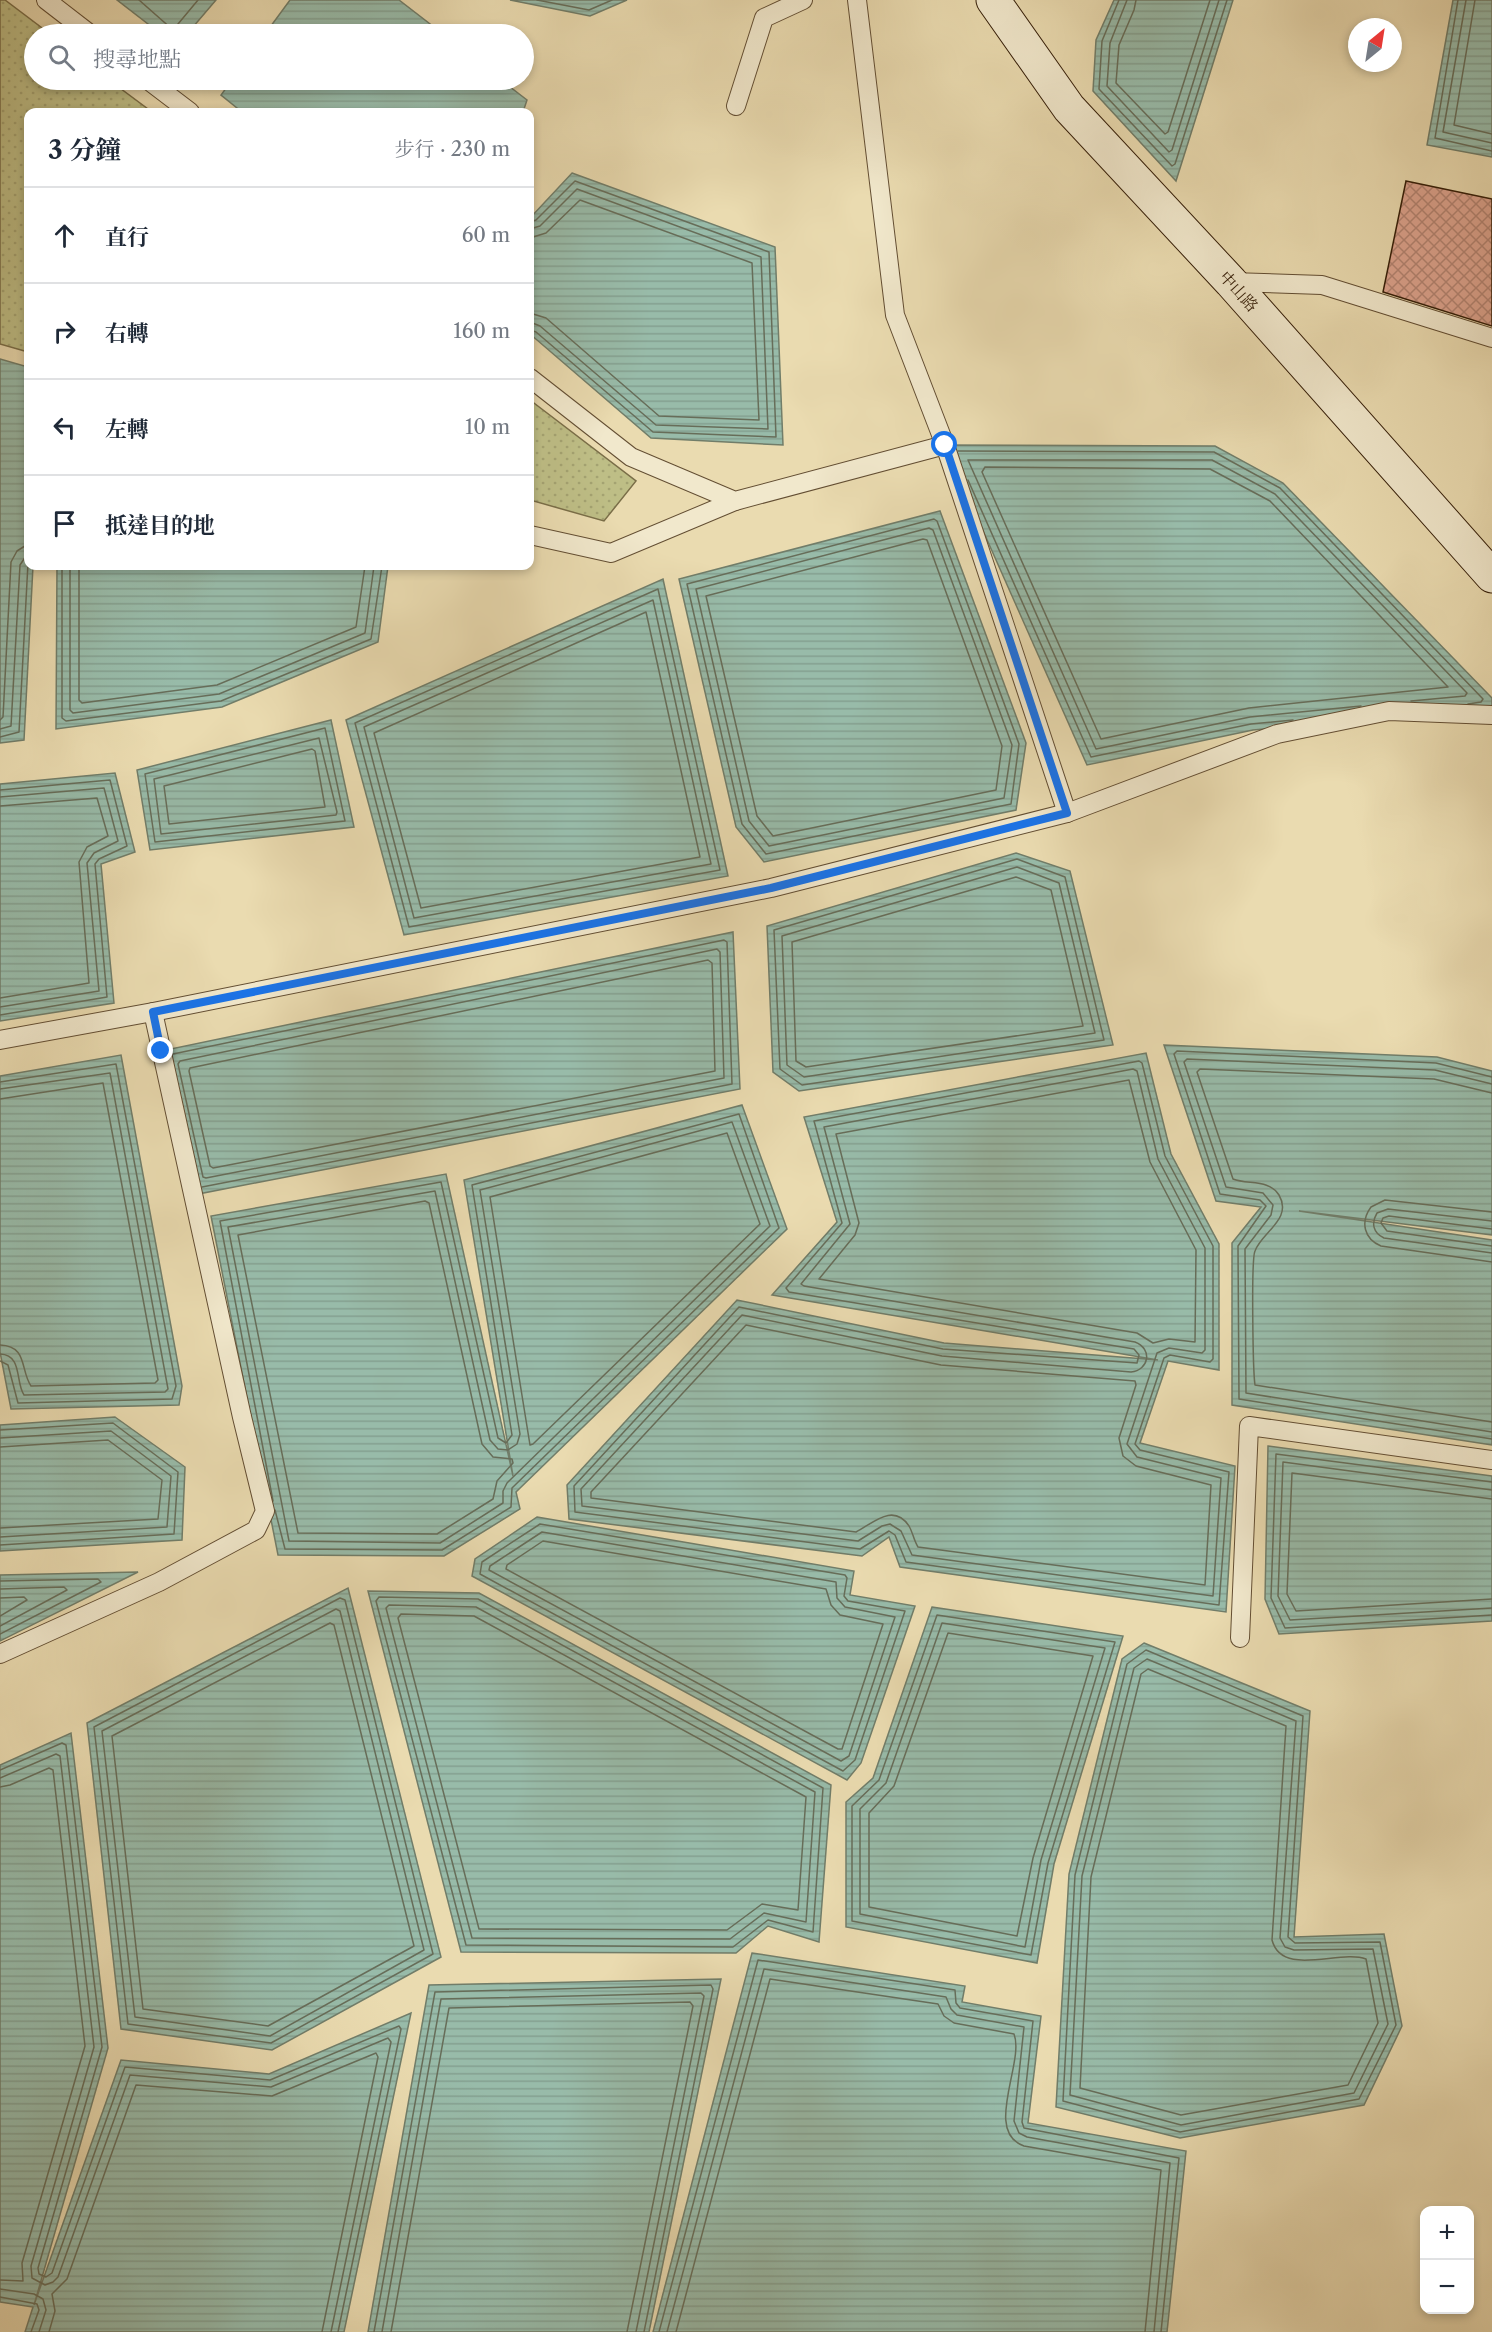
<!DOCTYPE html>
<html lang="zh-TW">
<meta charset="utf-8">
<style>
body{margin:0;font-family:"Libre Caslon Text","Noto Serif TC",serif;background:#f6f6f7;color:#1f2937}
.controls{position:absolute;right:18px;bottom:18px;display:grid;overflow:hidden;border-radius:12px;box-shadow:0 3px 9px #0003}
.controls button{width:54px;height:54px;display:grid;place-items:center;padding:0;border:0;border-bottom:2px solid #e0e1e3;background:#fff;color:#1f2937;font:30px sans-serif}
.compass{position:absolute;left:1348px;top:18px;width:54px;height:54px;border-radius:50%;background:#fff;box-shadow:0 3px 9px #0003;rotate:30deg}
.stop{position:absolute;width:18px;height:18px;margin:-14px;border:4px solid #1a73e8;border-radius:50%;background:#fff}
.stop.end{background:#1a73e8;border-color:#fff;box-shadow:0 2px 6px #0008}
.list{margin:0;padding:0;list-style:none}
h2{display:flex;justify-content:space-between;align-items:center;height:78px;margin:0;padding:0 24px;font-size:26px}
h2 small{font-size:20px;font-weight:400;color:#747a83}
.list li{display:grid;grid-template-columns:39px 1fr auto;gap:18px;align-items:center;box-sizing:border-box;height:96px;padding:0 24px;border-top:2px solid #e0e1e3}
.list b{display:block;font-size:22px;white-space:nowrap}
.list em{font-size:20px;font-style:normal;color:#747a83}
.icon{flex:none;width:33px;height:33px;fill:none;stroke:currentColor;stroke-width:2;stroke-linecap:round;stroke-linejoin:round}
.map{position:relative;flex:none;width:1492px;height:2332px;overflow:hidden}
.search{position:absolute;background:#fff;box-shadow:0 3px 9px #0003;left:24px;top:24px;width:510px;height:66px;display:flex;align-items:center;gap:15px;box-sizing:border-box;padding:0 21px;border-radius:33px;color:#747a83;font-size:22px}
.panel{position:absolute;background:#fff;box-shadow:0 3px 9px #0003;left:24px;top:108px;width:510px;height:462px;border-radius:12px}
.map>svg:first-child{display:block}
.green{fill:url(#green-dots);stroke:#7a6e48;stroke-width:1.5}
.water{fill:url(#water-rules);stroke:#717d69;stroke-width:1.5}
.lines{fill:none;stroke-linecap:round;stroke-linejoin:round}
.shore{stroke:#676d59;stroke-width:1.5}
.building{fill:url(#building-cross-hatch);stroke:#361f09;stroke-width:1.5}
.lane-casing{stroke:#634e33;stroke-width:20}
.secondary-casing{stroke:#361f09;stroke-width:35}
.lane{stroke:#f1e8cc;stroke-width:18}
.secondary{stroke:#f1e8cc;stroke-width:33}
.route{stroke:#1a73e8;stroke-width:8}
.labels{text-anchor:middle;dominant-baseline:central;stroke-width:6;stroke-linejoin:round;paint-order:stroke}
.street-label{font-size:16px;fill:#361f09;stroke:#f1e8cc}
</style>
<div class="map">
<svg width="1492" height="2332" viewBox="0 0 1492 2332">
<defs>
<pattern id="green-dots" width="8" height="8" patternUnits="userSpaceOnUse" patternTransform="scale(1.5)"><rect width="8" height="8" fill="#bebe86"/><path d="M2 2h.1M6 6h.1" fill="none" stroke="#a4a372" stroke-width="1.8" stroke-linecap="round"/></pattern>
<pattern id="water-rules" width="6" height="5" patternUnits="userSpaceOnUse" patternTransform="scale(1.5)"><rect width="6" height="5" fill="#98bba9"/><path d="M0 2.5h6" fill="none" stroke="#84a090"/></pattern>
<pattern id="building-cross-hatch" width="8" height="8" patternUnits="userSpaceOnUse" patternTransform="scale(1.5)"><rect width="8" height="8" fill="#dca38e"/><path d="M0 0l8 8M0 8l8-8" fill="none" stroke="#b38472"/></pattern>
</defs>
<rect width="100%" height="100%" fill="#eadbb0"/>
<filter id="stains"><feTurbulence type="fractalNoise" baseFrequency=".00333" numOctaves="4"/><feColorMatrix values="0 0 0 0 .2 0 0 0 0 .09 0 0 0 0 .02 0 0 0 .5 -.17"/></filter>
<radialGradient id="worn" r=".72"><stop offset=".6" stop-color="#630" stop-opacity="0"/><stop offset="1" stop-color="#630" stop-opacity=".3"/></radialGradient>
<g class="green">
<path d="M0,0H5L50,34H34V80H109L152,112H28V352L0,344Z"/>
<path d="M530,400L636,481L604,521L530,500Z"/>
</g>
<g class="water">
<path d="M117,0H216L187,34H161Z"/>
<path d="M290,0H399L443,34H265Z"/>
<path d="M510,0H627L590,16Z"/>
<path d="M1114,0H1233L1176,181L1093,91L1096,40Z"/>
<path d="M1453,0H1492V157L1427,145Z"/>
<path d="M232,80H501L527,100L523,112H242L221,95Z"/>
<path d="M572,173L775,247L783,445L651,438L530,334V218Z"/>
<path d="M0,359L28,367V566H33L24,740L0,743Z"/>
<path d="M945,445L1215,446L1283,483L1492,698V707L1253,730L1087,765Z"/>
<path d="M940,511L1026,743L1016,810L764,862L736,827L679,579Z"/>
<path d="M57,566H388L378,642L222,707L56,729Z"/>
<path d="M663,579L728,876L404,935L346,720Z"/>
<path d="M331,720L354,827L150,850L137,770Z"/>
<path d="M115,773L135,852L101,864L114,1003L0,1021V784Z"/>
<path d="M1016,853L1070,871L1113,1045L799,1091L773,1072L767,926Z"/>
<path d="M733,932L740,1089L193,1195L161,1051Z"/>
<path d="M1164,1045L1437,1057L1492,1071V1235L1299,1211L1492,1240V1445L1232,1405V1243L1261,1207L1216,1201Z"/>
<path d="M1146,1053L1171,1154L1219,1244V1370L1168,1361L1140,1443L1235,1466L1226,1612L900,1567L889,1537L862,1556L569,1519L567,1485L737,1300L944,1343L1158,1360L772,1295L837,1222L804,1117Z"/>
<path d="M121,1055L182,1386L179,1405L11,1409L0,1352V1076Z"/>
<path d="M742,1105L787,1229L516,1492L520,1509L444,1556L278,1555L211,1216L446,1174L513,1476L464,1180Z"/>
<path d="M115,1417L185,1467L182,1540L0,1551V1425Z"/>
<path d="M1268,1446L1492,1476V1621L1279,1634L1265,1599Z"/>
<path d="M537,1517L854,1571L850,1595L915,1606L861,1763L847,1780L472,1576L475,1559Z"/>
<path d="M138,1572L0,1641V1575Z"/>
<path d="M348,1588L441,1957L272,2050L121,2029L87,1723Z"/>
<path d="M368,1591L479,1593L831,1785L819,1942L768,1926L736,1953L461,1952Z"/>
<path d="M932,1607L1123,1636L1054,1864L1037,1963L846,1927V1802L873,1778Z"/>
<path d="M1144,1643L1310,1711L1294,1937L1384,1934L1402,2026L1364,2105L1180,2138L1056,2107L1069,1874L1122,1659Z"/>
<path d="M71,1733L108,2048L34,2305L121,2060L269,2074L411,2013L344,2332H25L33,2307L0,2302V1765Z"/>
<path d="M752,1953L965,1986L962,2002L1041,2016L1028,2123L1186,2151L1167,2332H653Z"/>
<path d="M721,1979L649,2332H368L429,1985Z"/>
</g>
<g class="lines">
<g class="shore">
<path d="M139,0L173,30L198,0"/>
<path d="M537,0L589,10L612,0"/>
<path d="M1119,0L1102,41L1099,89L1172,166L1175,164L1227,0"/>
<path d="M1127,0L1110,43L1107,86L1169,152L1172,150L1219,0"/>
<path d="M1136,0L1134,10L1119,45L1116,83L1165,134L1168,132L1210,0"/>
<path d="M1458,0L1435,138L1492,151"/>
<path d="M1466,0L1443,132L1492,143"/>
<path d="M1475,0L1454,125L1492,134"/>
<path d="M530,222L536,220L575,181L769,252L776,437L653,432L536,332L530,330"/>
<path d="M530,229L540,226L577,189L761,257L768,429L656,425L540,326L530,322"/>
<path d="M530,238L546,233L580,200L752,263L759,420L659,416L546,318L530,313"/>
<path d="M958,451L1214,452L1280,488L1483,699L1481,702L1468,704"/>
<path d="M985,467L1210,469L1270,501L1448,687L1249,708L1101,739L982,472Z"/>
<path d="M968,480L1091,757L1251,724L1293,720"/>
<path d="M934,519L937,521L1019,744L1011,804L766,854L742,824L687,584Z"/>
<path d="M929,528L933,530L1012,745L1004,798L769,846L749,821L696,589Z"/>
<path d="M923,539L927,540L1002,746L996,790L773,836L757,816L706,596Z"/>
<path d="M62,566V718L66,721L221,701L371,639L382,566"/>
<path d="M70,566V710L73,713L219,694L365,633L374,566"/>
<path d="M79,566V700L82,703L217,685L356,627L365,566"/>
<path d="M658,589L720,870L409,927L355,723Z"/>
<path d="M653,600L711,864L414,918L364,727Z"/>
<path d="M646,612L700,857L421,908L374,733Z"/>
<path d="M1361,706L1250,717L1096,749L968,460H1212L1275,494L1467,693L1465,696L1411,701"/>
<path d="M0,720L3,717L11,562L17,551L28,544"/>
<path d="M325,728L345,821L155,842L145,774Z"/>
<path d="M0,729L11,726L20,565L28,553"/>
<path d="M0,737L19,732L28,563"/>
<path d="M319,738L337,812L336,815L161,834L154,779Z"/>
<path d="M312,749L315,751L325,807L169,824L164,786Z"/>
<path d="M0,790L110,780L127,846L99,859L95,864L107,997L0,1015"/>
<path d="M0,797L104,788L118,841L94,853L87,863L99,991L0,1007"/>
<path d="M0,806L97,798L108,836L87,847L79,862L89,983L0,998"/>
<path d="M1017,859L1065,877L1104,1040L802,1085L780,1069L774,930Z"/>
<path d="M1017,867L1059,883L1095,1033L804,1077L787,1065L782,936Z"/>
<path d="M1016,877L1051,890L1083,1026L806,1067L796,1061L792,942Z"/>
<path d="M717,949L720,952L724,1078L206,1178L203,1177L178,1064L180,1061Z"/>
<path d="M708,960L712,963L715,1071L213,1168L210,1166L189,1071L190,1068Z"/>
<path d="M173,1054L724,940L727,942L732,1084L202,1187"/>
<path d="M1139,1061L1142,1063L1165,1156L1213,1246V1359L1210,1362L1170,1355L1164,1358L1135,1444L1140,1450L1229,1472L1219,1605L906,1562L895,1535L889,1531L860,1549L575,1512L574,1486L739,1307L943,1349L1137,1363L1139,1355L1134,1349L789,1292L786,1288L842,1223L814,1121Z"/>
<path d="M1133,1069L1137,1071L1158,1159L1205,1248V1350L1202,1353L1169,1348L1157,1353L1127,1444L1137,1457L1221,1478L1213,1596L912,1555L901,1531L890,1524L882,1526L858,1541L582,1506L581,1489L742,1315L942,1356L1131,1372C1149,1370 1153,1349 1135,1342L804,1286L801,1284L850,1224L824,1127Z"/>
<path d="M1492,1077L1436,1063L1177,1051L1174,1054L1220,1194L1260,1200L1266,1206L1238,1246L1239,1399L1492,1439"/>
<path d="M1129,1080L1150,1162L1196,1250L1195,1342L1169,1339L1153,1343L1137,1333L819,1279L855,1235L859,1223L836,1134Z"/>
<path d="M0,1082L116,1064L176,1386L172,1399L18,1403L8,1365L0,1361"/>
<path d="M1492,1084L1435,1070L1187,1059L1184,1062L1226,1187L1263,1193L1273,1205L1271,1215L1245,1249L1246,1393L1492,1432"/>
<path d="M0,1089L110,1073L168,1389L165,1392L24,1395C15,1382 23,1355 0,1354"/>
<path d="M1492,1093L1434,1079L1200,1069L1197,1072L1233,1179C1248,1185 1269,1179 1279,1195C1293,1219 1262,1232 1255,1251C1251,1259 1253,1372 1255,1385L1492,1422"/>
<path d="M0,1099L103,1083L158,1380L155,1383L31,1386C20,1370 28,1346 0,1345"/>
<path d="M732,1122L770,1226L507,1483L503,1491V1503L440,1543L289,1541L228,1227L435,1191L490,1440L498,1449L508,1450L517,1444L520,1434L480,1190Z"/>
<path d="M727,1133L760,1224L533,1444L530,1445L490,1197Z"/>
<path d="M425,1201L429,1203L482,1444L493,1457L512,1459L513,1463L497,1481L493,1499L437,1534L298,1533L238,1235Z"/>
<path d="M1492,1212L1385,1200L1371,1207C1360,1222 1364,1239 1381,1246L1492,1262"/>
<path d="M1492,1221L1388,1209L1377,1213C1371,1223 1373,1233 1384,1238L1492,1253"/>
<path d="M1492,1229L1389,1216L1383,1218L1381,1223L1387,1231L1492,1246"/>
<path d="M746,1325L941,1365L1135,1381L1136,1385L1119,1438L1123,1456L1136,1466L1211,1485L1205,1585L918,1547C914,1541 913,1533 909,1526C893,1502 872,1524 856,1532L591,1498V1492Z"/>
<path d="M0,1430L113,1423L178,1472L174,1534L0,1545"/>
<path d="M0,1438L111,1431L171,1476L167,1527L0,1537"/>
<path d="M0,1447L108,1440L162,1480L158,1519L0,1528"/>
<path d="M1492,1482L1276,1454L1271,1598L1285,1628L1492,1615"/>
<path d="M1492,1490L1283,1462L1278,1596L1290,1620L1492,1608"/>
<path d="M1492,1499L1292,1473L1287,1594L1296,1611L1492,1599"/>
<path d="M273,1501L220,1221L441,1182L498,1438L506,1443L512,1435L472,1185L739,1114L779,1228L512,1488L511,1507L442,1550L285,1549L275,1510"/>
<path d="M540,1524L845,1575L847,1578L844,1596L848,1601L905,1611L855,1760L843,1771L480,1574L482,1562Z"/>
<path d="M542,1532L836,1582L837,1598L845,1607L895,1617L849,1756L841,1761L489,1570L490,1566Z"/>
<path d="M543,1541L826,1589L831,1605L840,1615L883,1624L842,1749H838L506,1569L507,1565Z"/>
<path d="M0,1581L98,1579L101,1582L0,1634"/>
<path d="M0,1589L64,1587L67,1590L0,1626"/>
<path d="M379,1597L478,1599L823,1788L813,1932L768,1920L733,1947L466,1945L376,1601Z"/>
<path d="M0,1598L24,1597L27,1600L0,1616"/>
<path d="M340,1598L345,1600L433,1954L271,2043L128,2024L94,1727Z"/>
<path d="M389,1605L476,1607L815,1792L806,1922L764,1913L730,1939L472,1938L386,1608Z"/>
<path d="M336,1609L340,1611L424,1950L270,2036L135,2017L102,1731Z"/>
<path d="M401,1614L474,1616L806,1797L798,1910L762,1904L727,1930L479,1929L398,1618Z"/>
<path d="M937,1615L1115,1642L1048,1863L1031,1955L852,1921V1806L879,1780Z"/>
<path d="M330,1623L334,1625L414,1946L268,2026L143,2009L112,1736Z"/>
<path d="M942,1623L1105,1648L1041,1860L1025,1947L860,1914V1809L886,1783Z"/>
<path d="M948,1633L1093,1656L1033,1858L1017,1936L869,1907V1813L894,1786Z"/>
<path d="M1146,1650L1303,1716L1288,1937L1295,1943L1380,1942L1396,2025L1359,2099L1180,2132L1063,2101L1075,1875L1127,1664Z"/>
<path d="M1147,1659L1296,1721L1280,1938L1285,1947L1294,1950L1373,1949L1388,2024L1354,2093L1181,2125L1070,2095L1082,1876L1134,1668Z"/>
<path d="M1148,1669L1286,1726L1272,1940C1282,1978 1340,1949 1366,1959L1378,2023L1348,2085L1181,2115L1080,2088L1091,1877L1141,1674Z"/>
<path d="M0,1770L62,1743L66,1745L102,2047L38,2268L39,2274L46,2277L52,2273L125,2067L270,2080L399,2026L401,2029L338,2332"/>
<path d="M0,1778L56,1754L60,1756L94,2047L31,2266L32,2278L45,2285L53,2282L58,2277L130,2075L271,2087L388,2038L391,2042L331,2332"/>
<path d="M0,1787L10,1785L49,1768L53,1770L85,2046L22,2263L23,2281L0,2280"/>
<path d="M0,2289L34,2294L43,2299L46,2310L39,2332"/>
<path d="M0,2297L37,2304L39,2310L31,2332"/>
<path d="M49,2332L55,2311L52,2294L67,2279L136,2085L272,2096L376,2053L378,2057L322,2332"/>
<path d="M374,2332L435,1992L711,1985L713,1989L644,2332"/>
<path d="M382,2332L441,1999L701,1993L704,1996L636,2332"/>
<path d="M391,2332L449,2008L690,2002L693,2006L627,2332"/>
<path d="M659,2332L758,1960L955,1990L956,2003L960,2008L1033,2021L1022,2122L1024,2128L1179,2158L1161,2332"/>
<path d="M667,2332L764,1969L946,1997L951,2009L957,2015L1024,2027L1014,2121L1019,2133L1027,2137L1170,2163L1154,2332"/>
<path d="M676,2332L770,1979L938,2004L944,2016L954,2023L1014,2034C1025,2062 983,2132 1024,2146L1161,2170L1145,2332"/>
</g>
</g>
<path class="building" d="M1406,181L1492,199V326L1383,292Z"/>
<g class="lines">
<defs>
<g id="lane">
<path d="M46,0L90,34"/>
<path d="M857,0L895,315L945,445L1067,813"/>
<path d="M148,80L190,112"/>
<path d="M736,106L764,18L803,0"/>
<path d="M1231,282L1322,285L1492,338"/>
<path d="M530,378L631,457L735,501L945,445"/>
<path d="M530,535L611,553L735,501"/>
<path d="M0,1040L153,1012L771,888L1067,813L1277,734L1389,711L1492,715"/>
<path d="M1240,1638L1249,1426L1492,1460"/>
<path d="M0,1654L159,1582L256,1530L265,1511L242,1417L153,1012"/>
</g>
<path id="secondary" d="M993,0L1069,108L1231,282L1492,576"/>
</defs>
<use href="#lane" class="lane-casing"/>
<use href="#secondary" class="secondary-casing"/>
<use href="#lane" class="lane"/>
<use href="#secondary" class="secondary"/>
</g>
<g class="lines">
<path class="route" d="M161,1051L153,1012L771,888L1067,813L945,445"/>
</g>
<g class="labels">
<g class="street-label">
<text transform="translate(1239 291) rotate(48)">中山路</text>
</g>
</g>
<rect width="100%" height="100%" filter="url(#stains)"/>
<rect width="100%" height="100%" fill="url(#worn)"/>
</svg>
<div class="controls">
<button>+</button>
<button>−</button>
</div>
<svg class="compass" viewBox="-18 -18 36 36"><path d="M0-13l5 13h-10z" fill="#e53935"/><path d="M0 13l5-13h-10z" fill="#747a83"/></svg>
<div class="stop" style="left:945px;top:445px"></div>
<div class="stop end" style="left:161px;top:1051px"></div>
<div class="search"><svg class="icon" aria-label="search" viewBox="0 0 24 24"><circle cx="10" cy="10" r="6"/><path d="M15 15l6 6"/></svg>搜尋地點</div>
<section class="panel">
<h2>3 分鐘<small>步行 · 230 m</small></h2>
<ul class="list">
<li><svg class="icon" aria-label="ahead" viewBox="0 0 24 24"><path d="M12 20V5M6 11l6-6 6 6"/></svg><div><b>直行</b></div><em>60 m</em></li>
<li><svg class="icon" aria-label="right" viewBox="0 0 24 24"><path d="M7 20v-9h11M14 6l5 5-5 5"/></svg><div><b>右轉</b></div><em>160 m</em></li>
<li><svg class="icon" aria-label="left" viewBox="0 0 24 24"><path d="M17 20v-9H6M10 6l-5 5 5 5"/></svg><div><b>左轉</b></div><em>10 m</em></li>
<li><svg class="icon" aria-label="arrive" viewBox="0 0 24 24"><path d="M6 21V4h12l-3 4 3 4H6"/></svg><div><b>抵達目的地</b></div></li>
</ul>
</section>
</div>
